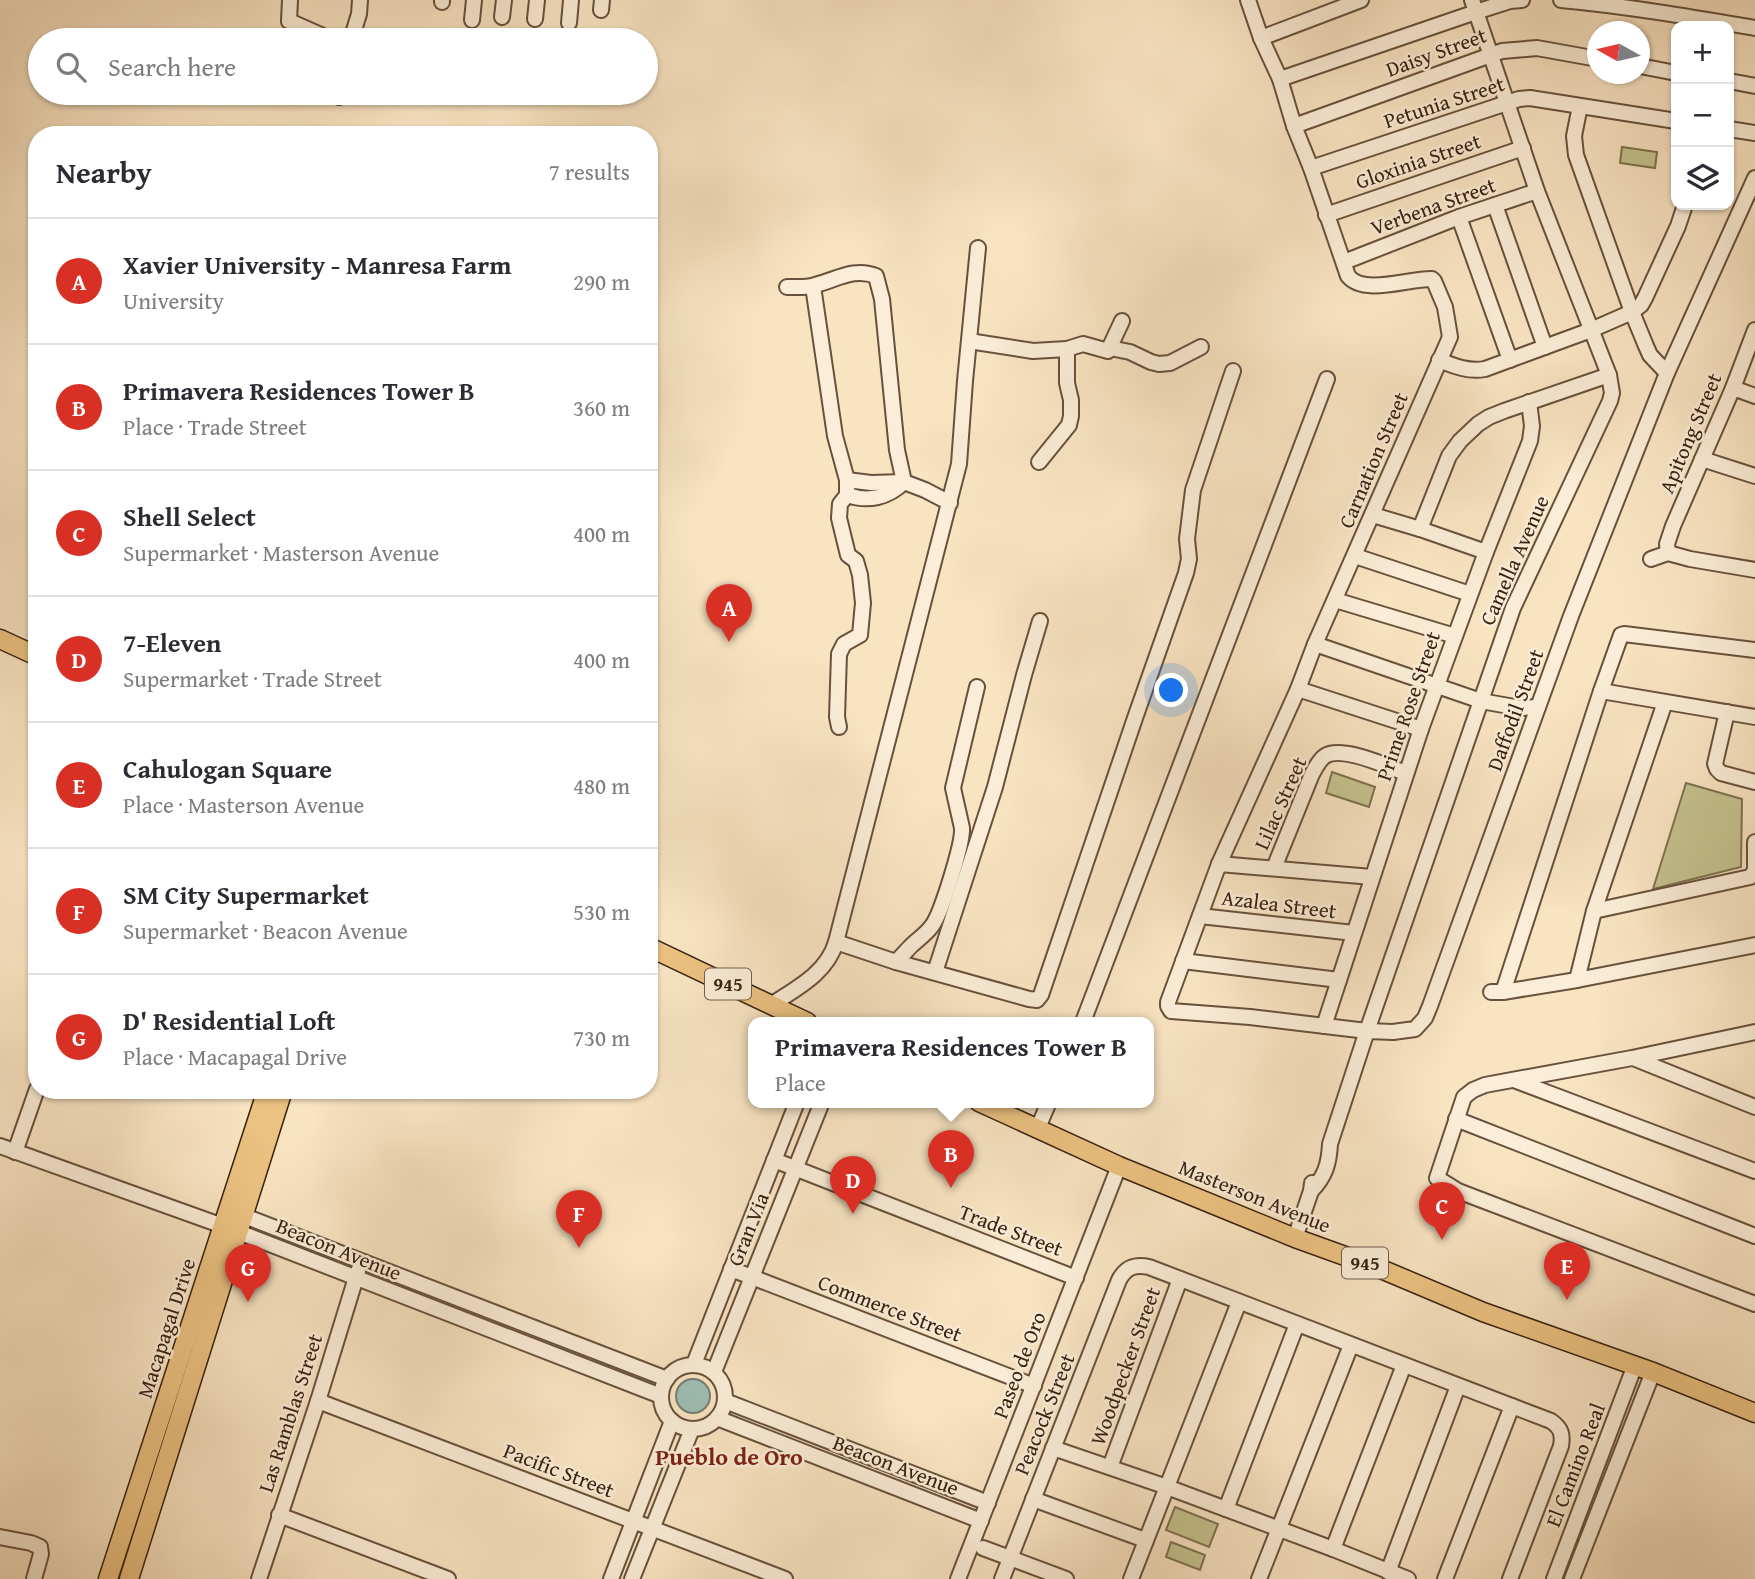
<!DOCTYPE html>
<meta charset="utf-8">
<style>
body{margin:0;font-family:"Gentium Book Plus",serif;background:#f2f2f3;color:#2b2b33}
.controls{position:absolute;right:21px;top:21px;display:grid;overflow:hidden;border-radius:14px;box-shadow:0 2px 5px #0004}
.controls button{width:63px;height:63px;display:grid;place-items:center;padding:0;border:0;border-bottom:2px solid #e1e1e2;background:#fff;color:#2b2b33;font:35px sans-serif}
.compass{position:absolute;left:1587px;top:21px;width:63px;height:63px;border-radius:50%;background:#fff;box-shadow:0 2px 5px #0004;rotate:278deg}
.you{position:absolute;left:1172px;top:691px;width:24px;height:24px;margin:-18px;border:5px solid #fff;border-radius:50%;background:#1a73e8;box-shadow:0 0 0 10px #1a73e833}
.badge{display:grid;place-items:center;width:46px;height:46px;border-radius:50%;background:#d93025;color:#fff;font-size:23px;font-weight:700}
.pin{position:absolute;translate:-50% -58px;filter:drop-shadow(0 2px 4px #0008)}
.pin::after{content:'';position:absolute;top:37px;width:24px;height:21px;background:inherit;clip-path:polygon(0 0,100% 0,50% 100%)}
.popup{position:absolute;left:748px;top:1017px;width:406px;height:91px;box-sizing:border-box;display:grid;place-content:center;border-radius:14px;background:#fff;filter:drop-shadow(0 2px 5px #0005);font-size:23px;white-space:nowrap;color:#7c7c81}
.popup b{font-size:26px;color:#2b2b33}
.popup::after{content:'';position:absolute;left:50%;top:100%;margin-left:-14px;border:14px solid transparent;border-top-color:#fff}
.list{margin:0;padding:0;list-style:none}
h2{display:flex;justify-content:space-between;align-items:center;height:91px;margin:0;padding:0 28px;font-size:30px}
h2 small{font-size:23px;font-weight:400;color:#7c7c81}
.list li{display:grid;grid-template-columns:46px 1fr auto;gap:21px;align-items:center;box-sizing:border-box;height:126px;padding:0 28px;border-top:2px solid #e1e1e2}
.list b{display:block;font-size:26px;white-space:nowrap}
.list p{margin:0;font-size:23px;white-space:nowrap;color:#7c7c81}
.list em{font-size:23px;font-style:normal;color:#7c7c81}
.icon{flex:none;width:38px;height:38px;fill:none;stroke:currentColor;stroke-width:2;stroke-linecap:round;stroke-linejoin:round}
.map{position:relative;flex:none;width:1755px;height:1579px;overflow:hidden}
.search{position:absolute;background:#fff;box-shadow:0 2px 5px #0004;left:28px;top:28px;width:630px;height:77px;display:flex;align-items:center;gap:18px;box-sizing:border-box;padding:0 24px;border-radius:38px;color:#7c7c81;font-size:26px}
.panel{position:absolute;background:#fff;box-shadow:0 2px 5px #0004;left:28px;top:126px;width:630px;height:973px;border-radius:28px}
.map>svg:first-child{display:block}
.green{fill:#c5c28e;stroke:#7e714f;stroke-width:2}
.water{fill:#9ebeb5;stroke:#757f73;stroke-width:2}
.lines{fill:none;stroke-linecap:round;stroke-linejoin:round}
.minor-casing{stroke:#68513c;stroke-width:18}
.major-casing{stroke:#382010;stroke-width:21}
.minor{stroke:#fbedd7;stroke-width:14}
.major{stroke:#ecc281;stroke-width:18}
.labels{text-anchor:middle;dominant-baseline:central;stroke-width:5;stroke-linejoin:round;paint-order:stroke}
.shield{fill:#fbedd7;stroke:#725e4c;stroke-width:2}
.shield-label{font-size:19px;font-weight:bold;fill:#382010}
.street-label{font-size:21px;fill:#382010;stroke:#fbedd7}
.quarter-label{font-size:24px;font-weight:bold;fill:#7a1f14;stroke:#fbedd7}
</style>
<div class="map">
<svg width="1755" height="1579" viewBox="0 0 1755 1579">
<rect width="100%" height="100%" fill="#f9e4c2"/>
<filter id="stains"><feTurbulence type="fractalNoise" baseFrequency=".00286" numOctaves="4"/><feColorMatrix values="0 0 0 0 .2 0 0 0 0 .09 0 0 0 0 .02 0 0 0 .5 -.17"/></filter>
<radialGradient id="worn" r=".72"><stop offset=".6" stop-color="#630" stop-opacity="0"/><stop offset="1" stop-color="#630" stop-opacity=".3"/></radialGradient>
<g class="green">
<path d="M1622,147L1657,152L1655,168L1620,163Z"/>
<path d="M1332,772L1375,787L1369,807L1326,793Z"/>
<path d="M1686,783L1742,799L1741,867L1653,889Z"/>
<path d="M1175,1507L1218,1524L1209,1547L1166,1530Z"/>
<path d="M1171,1542L1205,1555L1200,1570L1166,1557Z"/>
</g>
<circle class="water" cx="693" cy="1396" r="17"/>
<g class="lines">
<defs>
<g id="minor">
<path d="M290,0L289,21L332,40"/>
<path d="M1248,0L1261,38L1280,79L1294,126L1311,168L1348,276C1364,296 1410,278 1432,279L1434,281L1445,307L1450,337L1315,644L1298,689L1219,864L1168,1002V1006L1171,1011L1250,1017L1367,1031L1393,1032L1415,1029L1425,1018L1430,1006L1571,616L1667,373L1755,178"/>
<path d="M1561,0C1626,6 1690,17 1755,28"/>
<path d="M442,2V0"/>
<path d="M601,10L602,0"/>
<path d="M502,17L504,0"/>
<path d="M535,19L537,0"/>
<path d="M472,20L474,0"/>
<path d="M569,23L571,0"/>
<path d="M1261,38L1361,0"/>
<path d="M351,40L359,14L360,0"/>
<path d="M1640,66L1676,73"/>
<path d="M1280,79L1476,12L1510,1L1522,0"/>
<path d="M1729,81L1755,86"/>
<path d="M339,97L340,93"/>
<path d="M1580,106L1574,136L1576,155L1632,312L1646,346L1650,355L1667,373"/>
<path d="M1294,126L1502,51L1537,48L1598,59"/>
<path d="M1729,129L1755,133"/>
<path d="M1311,168L1519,99L1530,98L1676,121"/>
<path d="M1495,205L1545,347"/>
<path d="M1326,215L1523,148"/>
<path d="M1459,217L1510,360"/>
<path d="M1344,262L1459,217L1537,191"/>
<path d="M813,286L835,436L847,480V495C868,502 888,498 904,482"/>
<path d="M787,287C796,287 807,288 815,285C836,280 854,267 876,276L882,299L897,450L904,482L925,490L950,503"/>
<path d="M969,341L1033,351L1067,349L1083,344L1108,351L1122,321"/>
<path d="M1110,348L1130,352L1151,362L1159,364L1170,363L1201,347"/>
<path d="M1439,360C1454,366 1468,372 1485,369L1591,330L1632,312L1641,305L1645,298L1678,226L1685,205"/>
<path d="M1733,388L1755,396"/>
<path d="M1702,459L1755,476"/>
<path d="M1039,462L1069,425L1071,416V400L1067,383V349"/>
<path d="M847,480L871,483L904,482"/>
<path d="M1373,515L1420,529L1486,552"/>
<path d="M1420,529L1449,456L1460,441L1478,424L1489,417L1504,411L1609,375"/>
<path d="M1668,553L1667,544L1673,526L1733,388L1755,330"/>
<path d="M1355,556L1470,594"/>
<path d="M1651,559L1668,553L1690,559L1755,570"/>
<path d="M1335,600L1455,636"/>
<path d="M1315,644L1481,701L1520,708L1538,707"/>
<path d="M1298,689L1421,729"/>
<path d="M1601,691L1755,717"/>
<path d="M1727,712L1715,764L1717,769L1721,773L1755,782"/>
<path d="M839,727L837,717L839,654L844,644L860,635L863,603L860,575L856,561L848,555L839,518L840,504L847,495"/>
<path d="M1219,864L1372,877"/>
<path d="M1274,868L1312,774C1316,767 1319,760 1325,756C1342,745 1388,767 1406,773"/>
<path d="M1594,911L1750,877L1755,871V842"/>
<path d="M1200,916L1354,933"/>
<path d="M836,942L896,962L1029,999L1037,1000L1041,995L1135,718L1186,573L1189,559L1187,539L1193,490L1233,371"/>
<path d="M1183,961L1339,980"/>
<path d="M896,962C901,957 906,951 911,946C917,940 926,934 931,927C941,916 963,843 962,828L953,788L977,687"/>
<path d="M935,972L995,787L1024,675L1040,621"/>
<path d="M1577,980L1594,911L1665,702"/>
<path d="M1491,992H1503L1577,980L1755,945"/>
<path d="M1503,992L1601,691L1621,635L1624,634L1755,650"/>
<path d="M771,1005C797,988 827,973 836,942L959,464L965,381L978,248"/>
<path d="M1083,1022L1327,379"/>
<path d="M1324,1026L1421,729L1486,552L1530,441L1532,426L1529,402"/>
<path d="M1755,1032L1632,1058L1485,1085L1473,1090L1464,1097L1437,1178L1458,1191L1755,1304"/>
<path d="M1633,1058L1755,1107"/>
<path d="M1514,1080L1755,1171"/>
<path d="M1456,1119L1755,1236"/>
<path d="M1037,1130L1049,1102"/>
<path d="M0,1146L223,1226L661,1396"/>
<path d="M15,1152L37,1089"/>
<path d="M774,1160L1076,1278"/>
<path d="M1311,1191C1325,1177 1329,1164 1330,1144L1367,1031L1513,608L1610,401L1612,393L1609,375L1537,191L1472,0"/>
<path d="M234,1212L667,1379"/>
<path d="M1295,1238L1311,1191L1312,1183"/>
<path d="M731,1269L1034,1386"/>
<path d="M694,1364L797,1102"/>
<circle cx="693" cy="1397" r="32"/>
<path d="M714,1372L822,1102"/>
<path d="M318,1401L785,1579"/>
<path d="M725,1401L988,1503"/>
<path d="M717,1418L981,1521"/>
<path d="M1053,1448L1167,1487L1333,1549L1408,1579"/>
<path d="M1110,1467L1180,1279"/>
<path d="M1033,1499L1145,1540"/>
<path d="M1226,1509L1297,1324"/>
<path d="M279,1515L448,1579"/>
<path d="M0,1537L31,1543L40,1547L41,1554L34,1579"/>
<path d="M983,1548L1066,1579"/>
<path d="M1333,1549L1404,1365"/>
<path d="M1388,1572L1458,1386"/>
<path d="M259,1579L318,1401L358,1271"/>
<path d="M611,1579L672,1421"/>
<path d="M632,1579L692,1429"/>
<path d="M958,1579L1119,1166"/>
<path d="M1002,1579L1119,1280C1126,1267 1135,1264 1149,1267L1551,1421C1561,1428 1563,1434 1561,1446L1510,1579"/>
<path d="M1131,1579L1239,1302"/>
<path d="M1259,1579L1351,1345"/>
<path d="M1445,1579L1512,1406"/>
<path d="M1554,1579L1635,1365"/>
<path d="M1572,1579L1653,1372"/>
</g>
<g id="major">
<path d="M0,639L37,656"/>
<path d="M649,947L807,1022"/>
<path d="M979,1102L1119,1166L1295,1238L1381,1269L1483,1312L1653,1372L1755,1413"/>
<path d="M108,1579L267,1090"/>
<path d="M129,1579L283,1090"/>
</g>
</defs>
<use href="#minor" class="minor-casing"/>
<use href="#major" class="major-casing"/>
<use href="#minor" class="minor"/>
<use href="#major" class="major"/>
</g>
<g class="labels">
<g class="shield">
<rect x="705" y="968.5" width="46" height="31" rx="5"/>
<rect x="1342" y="1247.5" width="46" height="31" rx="5"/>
</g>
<g class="shield-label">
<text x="728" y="984">945</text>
<text x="1365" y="1263">945</text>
</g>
<g class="street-label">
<text transform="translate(1436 52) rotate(-20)">Daisy Street</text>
<text transform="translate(1444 102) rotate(-18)">Petunia Street</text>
<text transform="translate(1418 161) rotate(-19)">Gloxinia Street</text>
<text transform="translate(1433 206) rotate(-20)">Verbena Street</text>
<text transform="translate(1690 433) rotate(-67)">Apitong Street</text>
<text transform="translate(1373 460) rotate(-67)">Carnation Street</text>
<text transform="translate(1514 560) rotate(-66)">Camella Avenue</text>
<text transform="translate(1408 706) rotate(-71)">Prime Rose Street</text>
<text transform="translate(1515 710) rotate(-70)">Daffodil Street</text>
<text transform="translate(1280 803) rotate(-66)">Lilac Street</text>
<text transform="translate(1279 904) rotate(7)">Azalea Street</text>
<text transform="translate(1255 1196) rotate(22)">Masterson Avenue</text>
<text transform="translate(748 1229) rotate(-68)">Gran Via</text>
<text transform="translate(1011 1230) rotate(21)">Trade Street</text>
<text transform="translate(339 1249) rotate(22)">Beacon Avenue</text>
<text transform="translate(890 1308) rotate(21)">Commerce Street</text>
<text transform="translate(166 1328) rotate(-72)">Macapagal Drive</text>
<text transform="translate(1019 1365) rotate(-69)">Paseo de Oro</text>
<text transform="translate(1125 1366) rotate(-70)">Woodpecker Street</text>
<text transform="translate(290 1413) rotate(-72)">Las Ramblas Street</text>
<text transform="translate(1044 1414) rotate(-68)">Peacock Street</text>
<text transform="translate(896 1465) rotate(21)">Beacon Avenue</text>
<text transform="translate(1575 1465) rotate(-69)">El Camino Real</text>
<text transform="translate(559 1470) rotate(21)">Pacific Street</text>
</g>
<g class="quarter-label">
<text x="729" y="1456">Pueblo de Oro</text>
</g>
</g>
<rect width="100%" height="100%" filter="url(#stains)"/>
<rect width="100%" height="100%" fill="url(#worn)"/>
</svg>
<div class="controls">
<button>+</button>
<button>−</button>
<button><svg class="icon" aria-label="layers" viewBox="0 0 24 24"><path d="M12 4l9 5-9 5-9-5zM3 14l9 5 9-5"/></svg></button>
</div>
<svg class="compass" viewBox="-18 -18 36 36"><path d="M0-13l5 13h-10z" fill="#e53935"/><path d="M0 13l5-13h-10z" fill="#7c7c81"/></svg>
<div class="you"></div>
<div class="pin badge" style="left:729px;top:642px">A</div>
<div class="pin badge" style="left:951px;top:1188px">B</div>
<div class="popup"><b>Primavera Residences Tower B</b>Place</div>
<div class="pin badge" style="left:1442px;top:1240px">C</div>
<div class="pin badge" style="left:853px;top:1214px">D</div>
<div class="pin badge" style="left:1567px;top:1300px">E</div>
<div class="pin badge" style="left:579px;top:1248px">F</div>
<div class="pin badge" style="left:248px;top:1302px">G</div>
<div class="search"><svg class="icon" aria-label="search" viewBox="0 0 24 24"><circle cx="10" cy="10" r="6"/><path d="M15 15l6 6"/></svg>Search here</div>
<section class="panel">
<h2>Nearby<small>7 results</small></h2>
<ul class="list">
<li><span class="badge">A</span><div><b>Xavier University - Manresa Farm</b><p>University</p></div><em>290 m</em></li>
<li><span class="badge">B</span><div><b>Primavera Residences Tower B</b><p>Place · Trade Street</p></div><em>360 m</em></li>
<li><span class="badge">C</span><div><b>Shell Select</b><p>Supermarket · Masterson Avenue</p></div><em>400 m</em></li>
<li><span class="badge">D</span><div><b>7-Eleven</b><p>Supermarket · Trade Street</p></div><em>400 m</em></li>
<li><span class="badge">E</span><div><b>Cahulogan Square</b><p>Place · Masterson Avenue</p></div><em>480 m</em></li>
<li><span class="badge">F</span><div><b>SM City Supermarket</b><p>Supermarket · Beacon Avenue</p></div><em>530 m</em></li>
<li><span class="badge">G</span><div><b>D' Residential Loft</b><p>Place · Macapagal Drive</p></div><em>730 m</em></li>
</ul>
</section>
</div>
